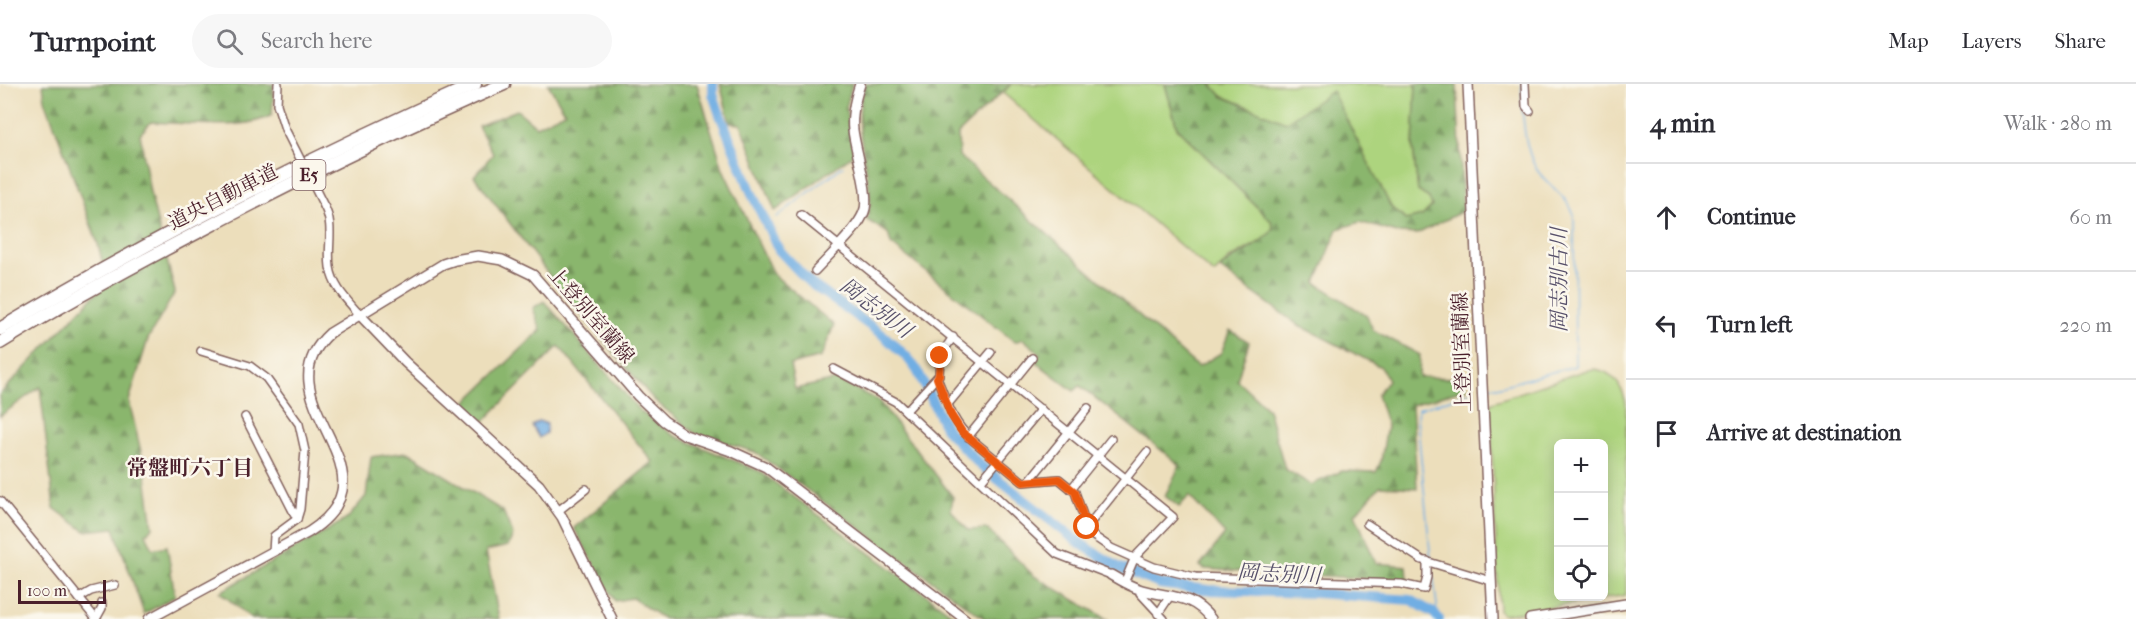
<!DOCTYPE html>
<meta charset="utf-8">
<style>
body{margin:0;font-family:"IM FELL French Canon","Noto Serif JP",serif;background:#f7f7f7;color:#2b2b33}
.controls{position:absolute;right:18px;bottom:18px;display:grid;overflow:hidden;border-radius:9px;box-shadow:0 3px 15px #0003}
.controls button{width:54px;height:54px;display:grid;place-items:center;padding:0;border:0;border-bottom:2px solid #e1e1e2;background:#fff;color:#2b2b33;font:30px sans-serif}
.scale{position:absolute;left:18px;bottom:15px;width:88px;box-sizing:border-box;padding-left:6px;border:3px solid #4a1f2b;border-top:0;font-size:16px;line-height:21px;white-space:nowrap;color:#4a1f2b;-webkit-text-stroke:4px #fbf7ec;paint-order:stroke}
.stop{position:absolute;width:18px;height:18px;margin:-14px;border:4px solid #ea580c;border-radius:50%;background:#fff}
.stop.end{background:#ea580c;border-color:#fff;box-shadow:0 2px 6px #0008}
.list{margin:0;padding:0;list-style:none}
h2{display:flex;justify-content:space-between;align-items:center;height:78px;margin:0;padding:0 24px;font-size:26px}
h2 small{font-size:20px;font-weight:400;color:#7c7c81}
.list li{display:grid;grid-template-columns:39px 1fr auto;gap:18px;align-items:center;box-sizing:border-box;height:108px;padding:0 24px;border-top:2px solid #e1e1e2}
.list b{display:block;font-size:22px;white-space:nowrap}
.list em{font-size:20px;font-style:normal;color:#7c7c81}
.icon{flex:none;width:33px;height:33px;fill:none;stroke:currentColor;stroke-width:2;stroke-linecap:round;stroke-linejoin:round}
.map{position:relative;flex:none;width:1626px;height:535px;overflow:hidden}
header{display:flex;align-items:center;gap:36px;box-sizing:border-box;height:84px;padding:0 30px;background:#fff;border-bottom:2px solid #e1e1e2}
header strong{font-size:28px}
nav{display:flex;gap:33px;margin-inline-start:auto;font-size:21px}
.search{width:420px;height:54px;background:#f7f7f7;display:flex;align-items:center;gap:15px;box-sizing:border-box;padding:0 21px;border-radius:33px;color:#7c7c81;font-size:22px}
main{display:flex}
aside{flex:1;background:#fff}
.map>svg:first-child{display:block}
.green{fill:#add47e;stroke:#7c7a54;stroke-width:1.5;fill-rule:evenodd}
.forest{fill:url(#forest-firs);stroke:#6a6a4c;stroke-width:1.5}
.water{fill:url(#water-waves);stroke:#5e6687;stroke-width:1.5}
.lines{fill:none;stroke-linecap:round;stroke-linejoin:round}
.stream{stroke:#71aee3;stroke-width:1.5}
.river{stroke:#71aee3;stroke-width:10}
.street-casing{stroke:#83625d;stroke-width:10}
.secondary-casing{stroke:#83625d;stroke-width:12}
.highway-casing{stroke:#83625d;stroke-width:15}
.street{stroke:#fff;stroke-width:7}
.secondary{stroke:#fff;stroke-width:9}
.highway{stroke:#fff;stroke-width:12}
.street-bridge-casing{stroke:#83625d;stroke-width:10;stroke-linecap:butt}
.street-bridge{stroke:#fff;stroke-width:7}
.route{stroke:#ea580c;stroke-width:8}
.labels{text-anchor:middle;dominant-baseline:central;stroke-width:5;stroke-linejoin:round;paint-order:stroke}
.shield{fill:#fbf7ec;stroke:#7f6065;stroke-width:1.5}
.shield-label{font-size:18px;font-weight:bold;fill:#4a1f2b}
.street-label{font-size:20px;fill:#4a1f2b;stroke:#fbf7ec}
.water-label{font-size:21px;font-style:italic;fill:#58516b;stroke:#fbf7ec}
.neighbourhood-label{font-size:21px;font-weight:bold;fill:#4a1f2b;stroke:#fbf7ec}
</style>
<header>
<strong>Turnpoint</strong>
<div class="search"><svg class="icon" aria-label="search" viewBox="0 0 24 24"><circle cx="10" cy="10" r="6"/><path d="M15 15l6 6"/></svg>Search here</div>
<nav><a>Map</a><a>Layers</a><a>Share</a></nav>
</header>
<main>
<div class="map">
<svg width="1626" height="535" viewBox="0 0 1626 535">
<defs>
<pattern id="forest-firs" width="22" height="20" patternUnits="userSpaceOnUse" patternTransform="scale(1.5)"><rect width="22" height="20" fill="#8ab66d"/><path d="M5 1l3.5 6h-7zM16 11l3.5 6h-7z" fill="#73935a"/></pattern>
<pattern id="water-waves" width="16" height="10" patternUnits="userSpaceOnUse" patternTransform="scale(1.5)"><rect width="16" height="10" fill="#71aee3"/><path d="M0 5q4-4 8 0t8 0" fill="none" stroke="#5f8db8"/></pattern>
</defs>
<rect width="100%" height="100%" fill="#fbf7ec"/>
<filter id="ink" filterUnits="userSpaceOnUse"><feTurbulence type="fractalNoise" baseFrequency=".0167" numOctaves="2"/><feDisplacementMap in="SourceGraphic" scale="12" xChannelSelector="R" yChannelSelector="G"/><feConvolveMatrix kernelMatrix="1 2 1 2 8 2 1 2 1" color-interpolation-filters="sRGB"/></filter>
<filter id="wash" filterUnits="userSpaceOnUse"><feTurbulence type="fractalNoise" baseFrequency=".008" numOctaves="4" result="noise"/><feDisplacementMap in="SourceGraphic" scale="24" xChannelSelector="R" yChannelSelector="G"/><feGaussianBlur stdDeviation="1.35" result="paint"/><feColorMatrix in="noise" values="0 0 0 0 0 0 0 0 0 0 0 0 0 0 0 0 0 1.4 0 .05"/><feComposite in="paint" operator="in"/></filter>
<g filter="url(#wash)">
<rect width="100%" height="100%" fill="#ecdebb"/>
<g class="green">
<path d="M1011,0H1165L1177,44L1272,138L1273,145L1268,153L1229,175L1214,190L1003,9Z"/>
<path d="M1211,0H1416L1413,63L1418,107L1429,114L1432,122L1422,132L1405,136L1391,123L1332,8L1286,39L1222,12Z"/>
<path d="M1594,285C1613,287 1621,301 1626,318V511L1503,531L1499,527L1490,319L1583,287ZM1558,360H1604V512H1558Z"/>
</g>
<g class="forest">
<path d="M43,0H274L272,31C246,47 183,39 151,38L140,50L150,109L175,208L148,255L129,317L145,385L153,443L146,450L153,465L167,462L175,512L144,530L114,444L85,447L54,424L40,303L0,332V310L107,198L98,160L45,16Z"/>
<path d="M548,0H697L723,85L773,190L834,241L821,273L790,281L795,305L836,296L878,316L953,413L951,426L968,446L987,445L1034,492L1107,535H985L755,368L696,350L654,316L561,207L474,92L493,70L478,42L517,26L536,42L565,28Z"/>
<path d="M720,0H852L846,25L854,70L775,127L741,40L730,39Z"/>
<path d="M865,0H1011L958,50L959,72L1198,283L1221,269L1230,246L1249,258L1237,296L1268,325L1285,385L1311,401L1342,387L1376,388L1381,377L1387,342L1377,311L1388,296L1381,283L1297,240L1220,185C1235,169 1261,163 1273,145L1272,138L1177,43L1165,0H1211L1222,12L1286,38L1332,7L1391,123L1406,136L1422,132L1432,122L1429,114L1418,107L1413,63L1416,0H1457L1463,127L1417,150L1397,149L1360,138L1338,145L1316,199L1367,232L1373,246L1420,271L1419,293L1464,294L1467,304L1412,321L1417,404L1380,402L1355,430L1376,479L1407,482L1408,497L1205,485L1200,482L1225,450L1189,412L1179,423L1165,412L1180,381L1080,302L1074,307L1036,278L1040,269L1023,255L1015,258L891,160L888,149L867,136C868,129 871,120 870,113C867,72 851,41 865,0Z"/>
<path d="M544,217L640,327L675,352L759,387L959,535H664L632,514L615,517L574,444L653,378L559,262L482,339L463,321L541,246L533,224Z"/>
<path d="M407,368L503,427L513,451L508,462L486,467L499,535H252L220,508L347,435L366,412L371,373Z"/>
</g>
<path class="water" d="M539,337L547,340L546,349L539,354L532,342Z"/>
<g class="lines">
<g class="stream">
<path d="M777,133L843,82"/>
<path d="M1488,302L1497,303L1575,282L1574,131C1568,114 1553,105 1541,91C1524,72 1521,26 1522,0"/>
<path d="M1431,477L1417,334L1418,325L1472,308"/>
<path d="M1432,484L1437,521L1435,530"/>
</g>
<path class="river" d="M713,0V10L719,28L753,112L779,166L810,199L883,251L907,273L917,286L946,345L981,382L1081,460L1118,483L1159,500L1208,506L1315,509L1411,516L1435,530L1439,535"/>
</g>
</g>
<g filter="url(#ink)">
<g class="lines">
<defs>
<g id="street">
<path d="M278,0L277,20L285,45"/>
<path d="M1525,0L1526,22L1530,27"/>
<path d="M324,122C335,142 327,161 330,183C333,203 347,216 359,230"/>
<path d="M801,131L1173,433L1135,473L1124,499"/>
<path d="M815,187L839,162"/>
<path d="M201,267L250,282L266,294L299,340L305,367L300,425L297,435L274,452L273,468"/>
<path d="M834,285L896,318L1057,470L1111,491"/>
<path d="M937,294C946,315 952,338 970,354L1023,398L1059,395L1075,408L1089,449L1111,464L1154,483L1195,493L1401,500L1424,505L1427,493V477"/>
<path d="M948,320L991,268"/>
<path d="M906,327L939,291L940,272L953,253"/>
<path d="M245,333L297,435"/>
<path d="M968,353L1032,274"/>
<path d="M981,397L1041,325"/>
<path d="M1029,397L1088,324"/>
<path d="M1071,405L1111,355"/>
<path d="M0,417L96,535"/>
<path d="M558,427L586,405"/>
<path d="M1367,440L1422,476L1491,497"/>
<path d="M1087,443L1147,368"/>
<path d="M1141,506L1140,509L1164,535"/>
<path d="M79,514L91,507L115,501"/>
<path d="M1158,530L1170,512"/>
<path d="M96,535L102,524V519"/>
</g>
<g id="secondary">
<path d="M1468,0L1493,535"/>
<path d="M839,162C848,152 859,141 864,128C871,112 855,66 853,46C851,30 855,15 860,0"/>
<path d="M359,230L405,278L539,401L562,433L612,535"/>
<path d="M1111,491C1121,497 1131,503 1142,506C1170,514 1191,509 1211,535"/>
<path d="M149,535L309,448C406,386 256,316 330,249L443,180L455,176L478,172L502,176L533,191L638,312L664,337L685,351L731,367L766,383L965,535"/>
<path d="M1530,535L1626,520"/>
</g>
<g id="highway">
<path d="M0,245C153,153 312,73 475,0"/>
<path d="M0,259C64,219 131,183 198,148C298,95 400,45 504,0"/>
</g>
</defs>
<use href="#street" class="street-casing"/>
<use href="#secondary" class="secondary-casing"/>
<use href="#highway" class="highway-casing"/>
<use href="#street" class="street"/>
<use href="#secondary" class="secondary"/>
<use href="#highway" class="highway"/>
<defs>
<path id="street-bridge" d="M285,45L324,122"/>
</defs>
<use href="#street-bridge" class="street-bridge-casing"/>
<use href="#street-bridge" class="street-bridge"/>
</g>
</g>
<g class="lines" filter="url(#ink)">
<path class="route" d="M940,272L939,291L937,294L951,331L962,348L1023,398L1059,395L1075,408L1087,443"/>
</g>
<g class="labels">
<rect class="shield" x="292.5" y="76" width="33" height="30" rx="4.5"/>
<g class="shield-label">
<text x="309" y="91">E5</text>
</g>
<g class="street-label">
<text transform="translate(223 113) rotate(-27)">道央自動車道</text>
<text transform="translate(591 231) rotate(49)">上登別室蘭線</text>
<text transform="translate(1462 268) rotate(-92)">上登別室蘭線</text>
</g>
<g class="water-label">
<text transform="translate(1559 196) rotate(-90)">岡志別古川</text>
<text transform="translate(876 224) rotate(37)">岡志別川</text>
<text transform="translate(1279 490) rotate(3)">岡志別川</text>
</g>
<g class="neighbourhood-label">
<text x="190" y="384">常盤町六丁目</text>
</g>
</g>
</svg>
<div class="controls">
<button>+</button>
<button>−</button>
<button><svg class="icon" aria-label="locate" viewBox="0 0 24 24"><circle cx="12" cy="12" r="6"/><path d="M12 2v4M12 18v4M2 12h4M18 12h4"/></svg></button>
</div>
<div class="scale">100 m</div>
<div class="stop" style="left:1087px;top:443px"></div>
<div class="stop end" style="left:940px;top:272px"></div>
</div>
<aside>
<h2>4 min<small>Walk · 280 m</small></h2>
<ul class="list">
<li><svg class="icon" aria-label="ahead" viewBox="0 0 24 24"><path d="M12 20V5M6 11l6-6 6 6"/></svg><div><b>Continue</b></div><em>60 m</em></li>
<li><svg class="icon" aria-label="left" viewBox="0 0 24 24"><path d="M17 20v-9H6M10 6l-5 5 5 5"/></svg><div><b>Turn left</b></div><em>220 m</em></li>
<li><svg class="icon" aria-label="arrive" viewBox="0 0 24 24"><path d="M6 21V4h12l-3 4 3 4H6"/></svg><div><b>Arrive at destination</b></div></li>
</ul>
</aside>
</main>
